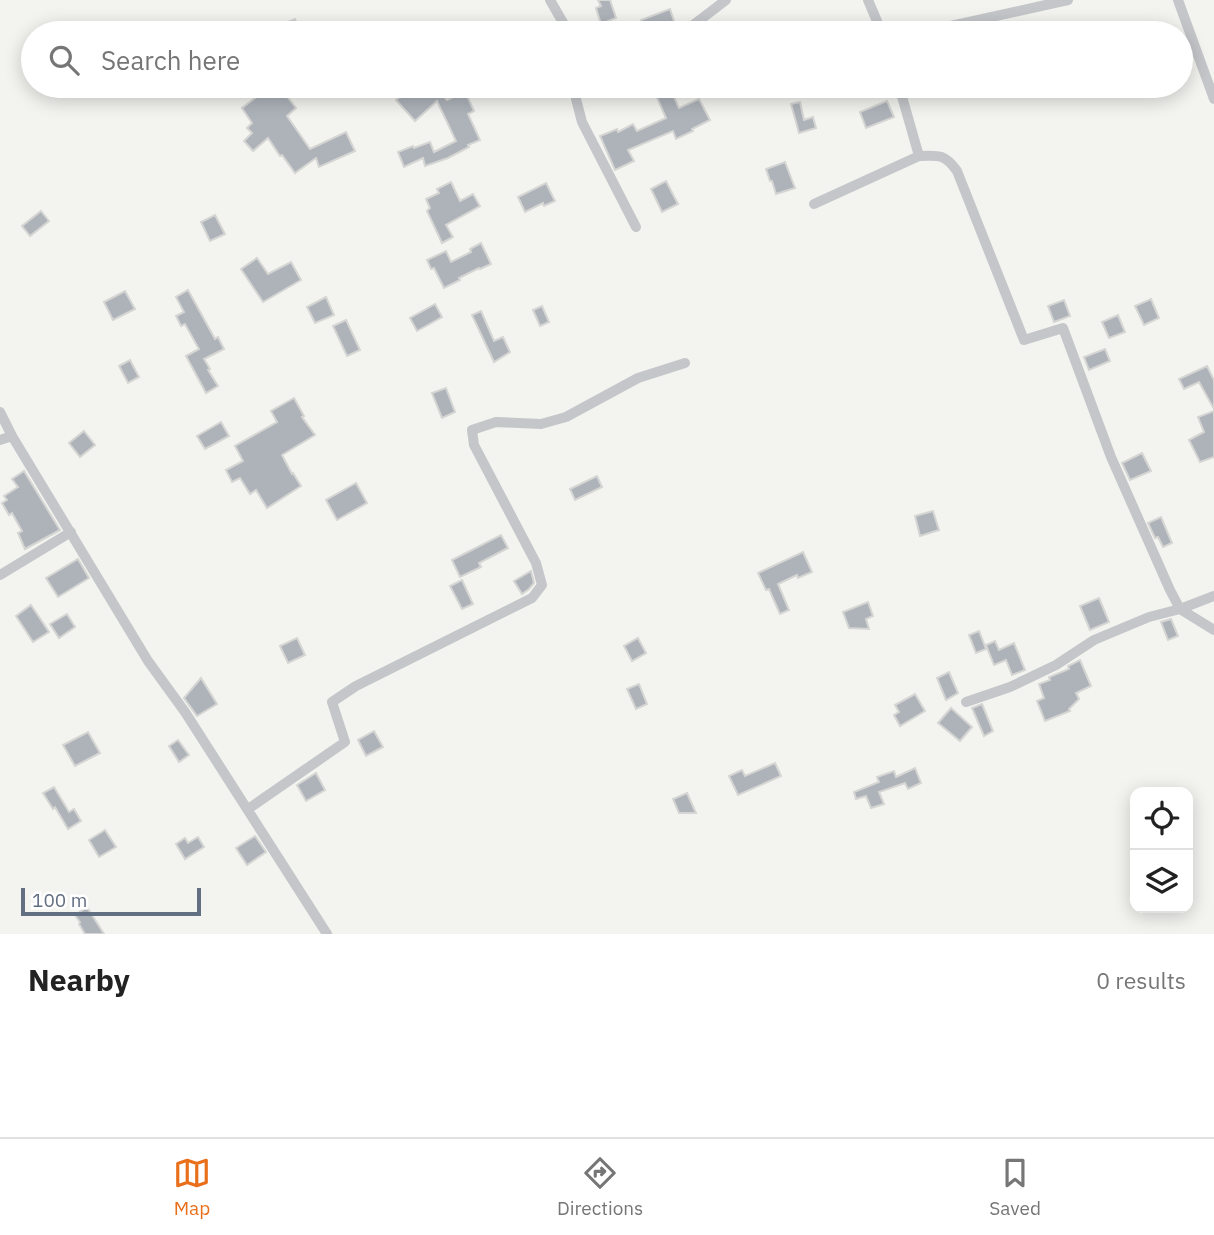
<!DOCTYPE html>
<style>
body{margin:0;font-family:"IBM Plex Sans",sans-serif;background:#f6f6f6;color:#222}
.controls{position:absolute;right:21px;bottom:21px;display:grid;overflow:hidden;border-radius:14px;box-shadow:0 4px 18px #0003}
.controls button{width:63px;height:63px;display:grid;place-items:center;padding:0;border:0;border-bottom:2px solid #e0e0e0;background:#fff;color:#222;font:35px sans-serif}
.scale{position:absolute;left:21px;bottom:18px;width:180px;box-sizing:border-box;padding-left:7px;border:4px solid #626e82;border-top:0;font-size:19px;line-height:24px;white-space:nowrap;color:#626e82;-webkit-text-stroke:5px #fff;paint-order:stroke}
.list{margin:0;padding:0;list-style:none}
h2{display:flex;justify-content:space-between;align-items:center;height:91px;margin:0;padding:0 28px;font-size:30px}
h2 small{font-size:23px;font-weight:400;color:#767676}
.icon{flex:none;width:38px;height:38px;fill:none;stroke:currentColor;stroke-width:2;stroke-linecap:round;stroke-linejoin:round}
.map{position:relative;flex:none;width:1214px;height:934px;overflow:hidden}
.search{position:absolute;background:#fff;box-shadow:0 4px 18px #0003;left:21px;right:21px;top:21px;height:77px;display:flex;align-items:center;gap:18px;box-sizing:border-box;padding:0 24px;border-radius:38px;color:#767676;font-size:26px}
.sheet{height:203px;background:#fff}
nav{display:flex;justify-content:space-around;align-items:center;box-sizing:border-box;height:98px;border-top:2px solid #e0e0e0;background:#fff;font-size:19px;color:#767676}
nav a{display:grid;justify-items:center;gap:4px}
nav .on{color:#e96f1b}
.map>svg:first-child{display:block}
.building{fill:#aeb3ba;stroke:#d5d5d3;stroke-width:2}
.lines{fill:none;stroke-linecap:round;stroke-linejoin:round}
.minor{stroke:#c4c6ca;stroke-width:10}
</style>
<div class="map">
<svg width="1214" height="934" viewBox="0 0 1214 934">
<rect width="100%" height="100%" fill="#f3f4ef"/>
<g class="building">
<path d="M598,0H610L616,18L601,24L596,8L601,6Z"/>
<path d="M670,9L676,27L659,33H646L641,20Z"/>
<path d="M295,19L299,31L292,33H261Z"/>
<path d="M268,86H279L296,108L287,116L310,149L346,132L355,151L319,167L316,158L295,173L282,155L280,156L268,138L253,151L244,141L252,133L247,128L252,123L242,108L263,92L262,91Z"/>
<path d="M412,86H435L447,100L465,91L474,111L468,114L480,140L468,145L469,147L448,158L425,166L423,158L404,167L398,152L413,146L414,148L430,142L434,152L456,141L437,101L415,121L396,100Z"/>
<path d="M652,86H669L679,108L699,99L710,120L692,129L693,131L676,139L673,131L628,150L634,161L615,170L600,136L617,129L618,132L633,124L637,131L666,118Z"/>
<path d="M887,101L894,117L866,128L860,112Z"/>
<path d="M800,102L804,120L813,117L816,128L799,133L791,104Z"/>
<path d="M785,162L795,188L776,194L772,181H770L766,169Z"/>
<path d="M666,181L678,204L662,212L651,189Z"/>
<path d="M451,182L460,201L473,194L480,206L446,225L453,237L442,243L427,211L430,208L426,199L439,193L437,189Z"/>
<path d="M546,183L555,201L544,206L543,203L525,212L518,197Z"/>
<path d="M41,211L49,221L30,236L22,226Z"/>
<path d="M215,215L225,234L210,241L201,222Z"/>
<path d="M481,243L491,264L480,269L479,268L459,278L460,280L444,288L434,268L431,269L427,260L446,251L451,262L471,252L470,249Z"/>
<path d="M257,258L268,274L291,262L301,280L263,302L241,269Z"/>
<path d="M188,290L215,339L218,337L224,349L204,359L210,369L208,370L218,386L206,393L186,356L199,349L185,324L181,326L176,316L184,312L176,297Z"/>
<path d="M125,291L135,309L113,320L104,302Z"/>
<path d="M326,297L334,315L315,323L307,307Z"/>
<path d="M1151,299L1159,318L1144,325L1135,306Z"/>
<path d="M1064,300L1070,316L1054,322L1048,306Z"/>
<path d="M435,304L442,317L417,331L410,318Z"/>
<path d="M542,306L549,322L540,326L533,310Z"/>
<path d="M481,311L494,341L503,337L510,352L494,362L472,315Z"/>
<path d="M1118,315L1125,332L1109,338L1102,322Z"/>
<path d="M346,320L360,350L347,356L333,326Z"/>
<path d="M1105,349L1110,361L1089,370L1084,357Z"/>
<path d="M130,360L139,377L128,383L119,366Z"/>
<path d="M1207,366L1214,380V409L1199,382L1184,389L1179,379Z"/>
<path d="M446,388L455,412L442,418L432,393Z"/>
<path d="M294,398L304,416L302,417L315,435L282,455L292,474L293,473L301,486L267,508L256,490L250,494L240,478L232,482L226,470L243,461L235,446L277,422L271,411Z"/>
<path d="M1214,411V457L1200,462L1189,440L1204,432L1198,417Z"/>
<path d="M221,422L229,436L205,449L197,436Z"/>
<path d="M84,431L95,445L80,457L69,443Z"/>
<path d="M1142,453L1151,471L1130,480L1122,463Z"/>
<path d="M24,471L60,530L25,549L18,533L22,531L12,513L9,515L2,503L7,500L4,496L18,487L12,479Z"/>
<path d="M597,476L602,487L575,500L570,489Z"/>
<path d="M356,483L367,503L337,520L326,500Z"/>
<path d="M933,511L939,530L920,536L915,516Z"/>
<path d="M1161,517L1172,543L1163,547L1158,537L1155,538L1148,523Z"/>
<path d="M501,535L508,548L479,563L481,567L460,577L452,560Z"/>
<path d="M803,552L812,572L798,578L797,575L778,584L789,610L780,614L769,589L766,590L758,573Z"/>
<path d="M78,559L89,578L58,597L46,578Z"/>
<path d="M531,571L534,583L529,589L522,594L514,581Z"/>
<path d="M462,580L473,604L462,609L450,586Z"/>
<path d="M1099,598L1109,622L1090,630L1080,606Z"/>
<path d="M868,602L873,616L866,619L869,629L849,628L843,612Z"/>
<path d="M31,605L49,632L33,642L16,616Z"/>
<path d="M67,614L75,627L59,638L50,624Z"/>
<path d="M1171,619L1178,636L1168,640L1161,622Z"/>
<path d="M979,631L986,649L976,653L969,635Z"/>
<path d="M297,638L305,655L288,663L280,646Z"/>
<path d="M638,638L646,653L632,661L624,646Z"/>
<path d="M995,641L999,650L1014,643L1025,670L1012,675L1006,660L994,665L986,645Z"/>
<path d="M1080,660L1091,686L1076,693L1079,699L1069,709L1070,711L1045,721L1037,701L1044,698L1039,684L1050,680L1049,677L1069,669L1068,666Z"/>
<path d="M949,672L958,693L946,700L937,678Z"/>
<path d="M201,678L217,704L197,716L184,698Z"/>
<path d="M639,684L647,704L636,709L627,689Z"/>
<path d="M915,694L925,711L900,726L894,715L899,712L895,705Z"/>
<path d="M982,704L993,731L984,736L972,708Z"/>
<path d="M951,708L972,727L960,741L938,723Z"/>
<path d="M374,731L383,747L366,756L358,740Z"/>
<path d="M88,732L100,753L75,766L63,745Z"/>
<path d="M178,740L189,755L179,762L169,746Z"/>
<path d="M775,763L781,776L738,795L729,776L742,770L745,776Z"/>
<path d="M915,768L921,783L908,789L905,783L879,792L884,804L871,808L866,796L856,799L854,792L879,782L877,777L894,771L896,777Z"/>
<path d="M316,773L325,790L306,801L297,785Z"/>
<path d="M54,787L69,812L74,809L81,821L68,829L55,807L53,809L43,793Z"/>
<path d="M687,793L696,813H679L673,799Z"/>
<path d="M105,830L116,847L99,857L89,840Z"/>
<path d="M255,836L266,852L247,865L236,848Z"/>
<path d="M198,837L204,847L185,859L176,844L185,838L188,843Z"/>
<path d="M87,907L104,934H85L79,924L80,922L75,915Z"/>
</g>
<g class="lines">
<g class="minor">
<path d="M550,0L569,33"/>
<path d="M868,0L882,33"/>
<path d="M1178,0L1214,99"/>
<path d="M680,33L688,29L726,0"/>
<path d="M919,33L1068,0"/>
<path d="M577,86L576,99L582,122L636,227"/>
<path d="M899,86L919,156"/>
<path d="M814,204L919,156C939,155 945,154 957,171L1024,340L1063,328L1111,457L1170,590L1180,609L1214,596"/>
<path d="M0,412L12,436L148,661L185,712L327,934"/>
<path d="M0,440L12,436"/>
<path d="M0,575L71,532"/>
<path d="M966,702L1010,687L1056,665L1094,640L1149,617L1180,609L1214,630"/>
<path d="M248,809L345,742L332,702L356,686L532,598L542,585L536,563L474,445L472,430L496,422L541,424L566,417L638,378L685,363"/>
</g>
</g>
</svg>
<div class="controls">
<button><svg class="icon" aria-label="locate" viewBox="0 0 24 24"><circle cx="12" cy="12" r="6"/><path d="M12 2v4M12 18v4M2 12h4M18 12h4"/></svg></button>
<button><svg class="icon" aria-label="layers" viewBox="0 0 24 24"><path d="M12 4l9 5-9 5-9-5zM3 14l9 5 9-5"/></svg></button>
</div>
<div class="scale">100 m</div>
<div class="search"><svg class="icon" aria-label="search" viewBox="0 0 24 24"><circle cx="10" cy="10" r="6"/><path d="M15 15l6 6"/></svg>Search here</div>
</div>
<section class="sheet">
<h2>Nearby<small>0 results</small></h2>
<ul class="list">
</ul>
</section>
<nav>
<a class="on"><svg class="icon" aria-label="map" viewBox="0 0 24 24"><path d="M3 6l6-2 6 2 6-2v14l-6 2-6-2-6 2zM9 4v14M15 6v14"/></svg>Map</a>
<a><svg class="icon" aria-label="directions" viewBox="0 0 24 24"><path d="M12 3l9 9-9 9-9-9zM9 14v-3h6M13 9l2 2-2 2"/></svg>Directions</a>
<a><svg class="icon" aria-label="saved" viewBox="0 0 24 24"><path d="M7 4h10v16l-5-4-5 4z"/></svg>Saved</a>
</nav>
